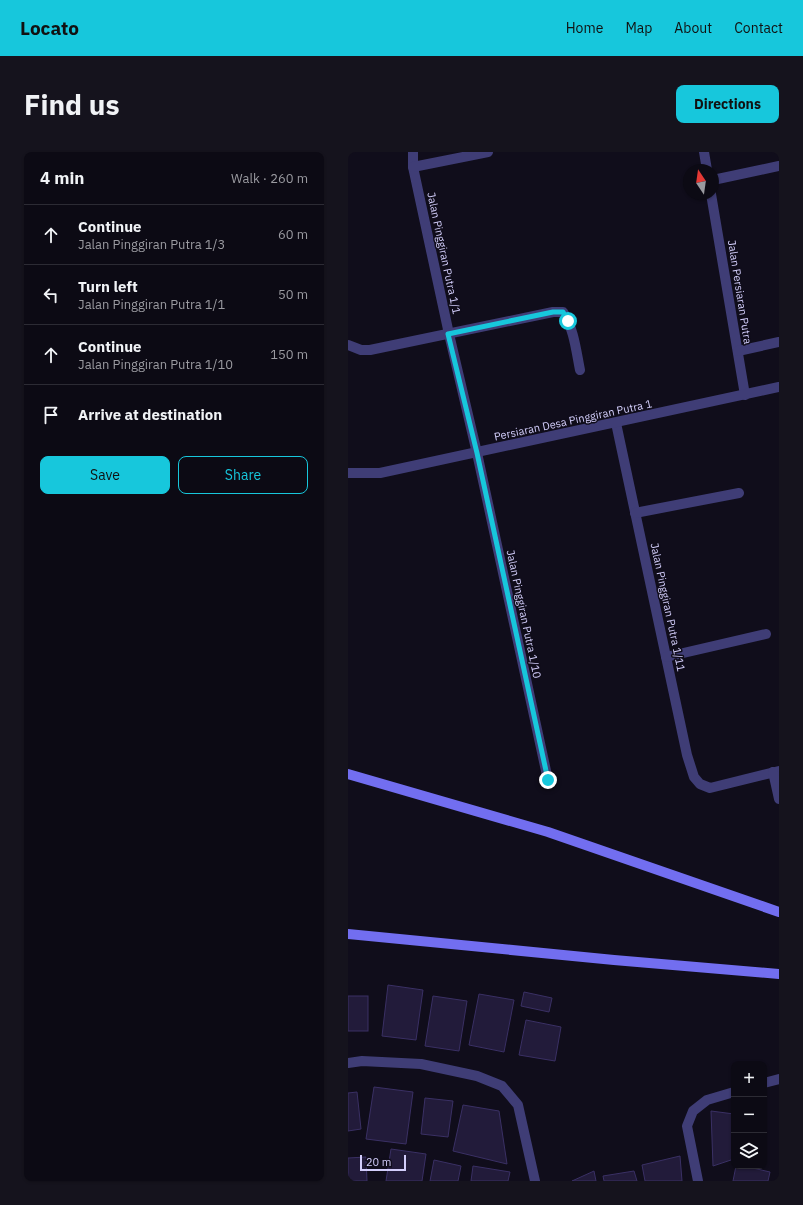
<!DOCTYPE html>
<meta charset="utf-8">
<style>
body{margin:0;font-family:"IBM Plex Sans",sans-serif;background:#15131d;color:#f1f3f6}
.controls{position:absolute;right:12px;bottom:12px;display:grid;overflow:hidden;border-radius:8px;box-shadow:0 1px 3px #0004}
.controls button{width:36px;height:36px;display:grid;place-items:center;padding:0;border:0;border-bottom:1px solid #2c2b34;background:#0c0a14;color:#f1f3f6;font:20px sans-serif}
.compass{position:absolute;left:335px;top:12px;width:36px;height:36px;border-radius:50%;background:#0c0a14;box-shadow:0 1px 3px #0004;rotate:347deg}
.scale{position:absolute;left:12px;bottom:10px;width:46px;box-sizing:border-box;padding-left:4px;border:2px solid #d2cdfa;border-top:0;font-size:11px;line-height:14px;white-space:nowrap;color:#d2cdfa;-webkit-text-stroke:3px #100d1b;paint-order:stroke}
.stop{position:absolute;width:12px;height:12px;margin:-9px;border:3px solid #17c7dc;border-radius:50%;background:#fff}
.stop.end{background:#17c7dc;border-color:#fff;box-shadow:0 1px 4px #0008}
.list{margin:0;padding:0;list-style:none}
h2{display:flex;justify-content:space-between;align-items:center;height:52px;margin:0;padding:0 16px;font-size:17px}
h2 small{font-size:13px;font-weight:400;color:#9a9aa0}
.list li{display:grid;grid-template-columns:26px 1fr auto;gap:12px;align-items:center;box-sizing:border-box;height:60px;padding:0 16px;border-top:1px solid #2c2b34}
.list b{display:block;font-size:15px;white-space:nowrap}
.list p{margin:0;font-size:13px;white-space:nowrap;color:#9a9aa0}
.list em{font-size:13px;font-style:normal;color:#9a9aa0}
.actions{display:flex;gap:8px;padding:12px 16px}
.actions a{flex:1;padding:9px 0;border:1px solid #17c7dc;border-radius:8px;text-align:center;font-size:14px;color:#17c7dc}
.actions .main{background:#17c7dc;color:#111}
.icon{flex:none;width:22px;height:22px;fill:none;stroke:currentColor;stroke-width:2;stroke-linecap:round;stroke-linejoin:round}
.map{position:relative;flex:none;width:431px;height:1029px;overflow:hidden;border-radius:8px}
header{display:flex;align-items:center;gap:24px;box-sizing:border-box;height:56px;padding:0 20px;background:#17c7dc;color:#111}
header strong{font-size:19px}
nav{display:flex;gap:22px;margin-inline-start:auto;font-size:14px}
.intro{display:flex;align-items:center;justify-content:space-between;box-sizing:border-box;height:96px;padding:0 24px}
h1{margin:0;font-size:28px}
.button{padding:10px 18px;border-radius:8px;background:#17c7dc;color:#111;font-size:14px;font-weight:700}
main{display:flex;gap:24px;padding:0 24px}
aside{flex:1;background:#0c0a14;border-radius:8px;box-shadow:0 1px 3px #0004}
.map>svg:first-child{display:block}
.building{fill:#221b3a;stroke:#3a3064}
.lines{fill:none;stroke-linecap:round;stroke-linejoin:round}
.minor{stroke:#3f3d76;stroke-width:10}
.secondary{stroke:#726ef0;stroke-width:10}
.route{stroke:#17c7dc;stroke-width:5}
.labels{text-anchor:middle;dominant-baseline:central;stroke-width:3;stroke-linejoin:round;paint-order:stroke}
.street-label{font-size:11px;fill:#d2cdfa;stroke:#100d1b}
</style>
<header>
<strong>Locato</strong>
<nav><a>Home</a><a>Map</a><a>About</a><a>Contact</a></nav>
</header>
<div class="intro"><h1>Find us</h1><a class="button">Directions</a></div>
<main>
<aside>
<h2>4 min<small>Walk · 260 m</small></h2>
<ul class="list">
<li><svg class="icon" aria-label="ahead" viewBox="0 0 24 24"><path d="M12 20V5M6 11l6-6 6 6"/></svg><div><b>Continue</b><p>Jalan Pinggiran Putra 1/3</p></div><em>60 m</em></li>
<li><svg class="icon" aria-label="left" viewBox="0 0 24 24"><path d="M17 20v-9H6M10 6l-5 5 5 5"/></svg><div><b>Turn left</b><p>Jalan Pinggiran Putra 1/1</p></div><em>50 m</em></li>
<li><svg class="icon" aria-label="ahead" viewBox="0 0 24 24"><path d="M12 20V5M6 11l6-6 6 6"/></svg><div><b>Continue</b><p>Jalan Pinggiran Putra 1/10</p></div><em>150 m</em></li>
<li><svg class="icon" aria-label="arrive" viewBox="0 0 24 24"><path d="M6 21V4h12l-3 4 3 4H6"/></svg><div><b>Arrive at destination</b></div></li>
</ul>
<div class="actions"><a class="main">Save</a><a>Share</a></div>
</aside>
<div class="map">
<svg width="431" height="1029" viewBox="0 0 431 1029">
<rect width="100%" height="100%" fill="#100d1b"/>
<g class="building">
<path d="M40,833L75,838L68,888L34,884Z"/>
<path d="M176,840L204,846L201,860L173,854Z"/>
<path d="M131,842L166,848L156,900L121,893Z"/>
<rect x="0" y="844" width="20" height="35"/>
<path d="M85,844L119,849L111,899L77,894Z"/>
<path d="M178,868L213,875L207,909L171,903Z"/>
<path d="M26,935L65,940L58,992L18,987Z"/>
<path d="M9,940L13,977L0,979V941Z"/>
<path d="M77,946L105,949L100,985L73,982Z"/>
<path d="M115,953L151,959L159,1012L105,999Z"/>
<path d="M363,959L386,962V1007L365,1014Z"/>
<path d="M43,997L78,1002L74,1029H38Z"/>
<path d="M332,1004L334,1029H297L294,1013Z"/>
<path d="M18,1005L19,1029H0V1006Z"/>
<path d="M86,1008L113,1014L110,1029H82Z"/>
<path d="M125,1014L162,1020L160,1029H123Z"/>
<path d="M388,1014H396L422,1020L420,1029H385Z"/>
<path d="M246,1019L248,1029H224Z"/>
<path d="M286,1019L289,1029H256L255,1024Z"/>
</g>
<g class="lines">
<g class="minor">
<path d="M65,0V15L101,182L129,301L200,628"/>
<path d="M356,0L359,18"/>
<path d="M65,15L140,0"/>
<path d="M365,28L431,14"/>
<path d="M363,42L397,243"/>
<path d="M0,193L13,198H22L205,160H215C226,177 228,198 232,218"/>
<path d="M390,199L431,190"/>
<path d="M268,271L339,603L346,625L352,632L362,636L431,619"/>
<path d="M0,321H32L431,235"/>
<path d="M287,361L391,341"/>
<path d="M318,505L418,482"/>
<path d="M425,620L431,647"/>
<path d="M0,911L14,909L73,912L129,924L154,934L170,953L187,1029"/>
<path d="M416,931L431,927"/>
<path d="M350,1029L339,974L345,959L359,948L386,940"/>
</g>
<g class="secondary">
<path d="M0,622L200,680L431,760"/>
<path d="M0,782L266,808L431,822"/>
</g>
</g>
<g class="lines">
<path class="route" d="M200,628L129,301L100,182L205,160H215L220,169"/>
</g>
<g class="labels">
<g class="street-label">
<text transform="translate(96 101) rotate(78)">Jalan Pinggiran Putra 1/1</text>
<text transform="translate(392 140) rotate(81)">Jalan Persiaran Putra</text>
<text transform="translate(225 268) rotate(-12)">Persiaran Desa Pinggiran Putra 1</text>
<text transform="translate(320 455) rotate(78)">Jalan Pinggiran Putra 1/11</text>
<text transform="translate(176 462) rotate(78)">Jalan Pinggiran Putra 1/10</text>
</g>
</g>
</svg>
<div class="controls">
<button>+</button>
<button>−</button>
<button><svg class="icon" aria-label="layers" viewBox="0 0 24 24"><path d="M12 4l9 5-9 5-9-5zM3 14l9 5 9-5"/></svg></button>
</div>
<svg class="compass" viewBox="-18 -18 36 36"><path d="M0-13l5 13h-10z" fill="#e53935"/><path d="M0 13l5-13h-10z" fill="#9a9aa0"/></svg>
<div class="scale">20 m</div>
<div class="stop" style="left:220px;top:169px"></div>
<div class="stop end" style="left:200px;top:628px"></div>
</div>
</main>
